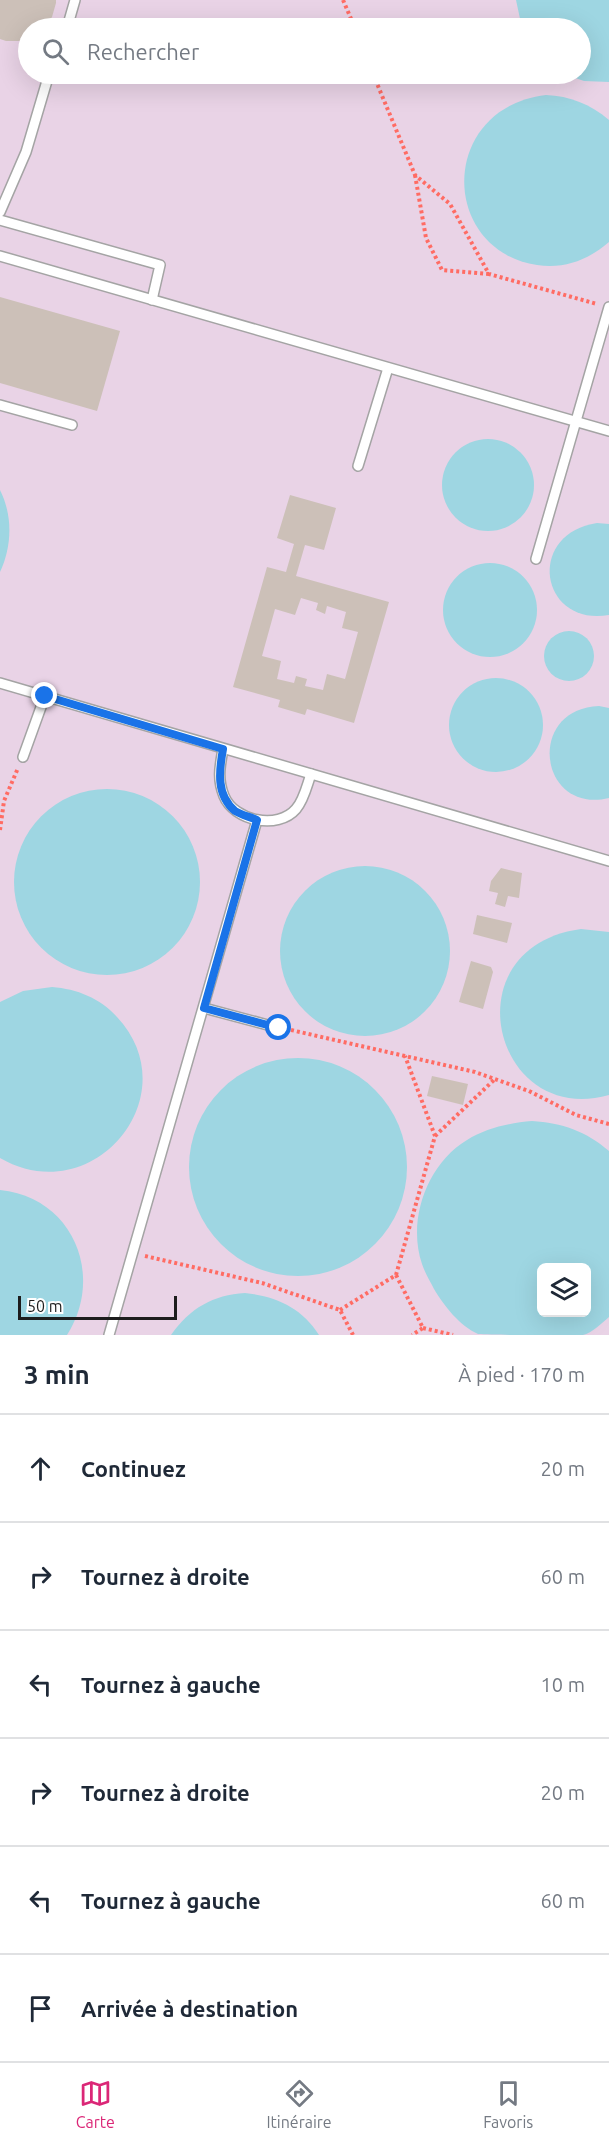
<!DOCTYPE html>
<html lang="fr">
<meta charset="utf-8">
<style>
body{margin:0;font-family:Ubuntu,sans-serif;background:#f6f6f7;color:#1f2937}
.controls{position:absolute;right:18px;bottom:18px;display:grid;overflow:hidden;border-radius:9px;box-shadow:0 6px 24px #0002}
.controls button{width:54px;height:54px;display:grid;place-items:center;padding:0;border:0;border-bottom:2px solid #e0e1e3;background:#fff;color:#1f2937;font:30px sans-serif}
.scale{position:absolute;left:18px;bottom:15px;width:159px;box-sizing:border-box;padding-left:6px;border:3px solid #1d1d1d;border-top:0;font-size:16px;line-height:21px;white-space:nowrap;color:#1d1d1d;-webkit-text-stroke:4px #fff;paint-order:stroke}
.stop{position:absolute;width:18px;height:18px;margin:-14px;border:4px solid #1a73e8;border-radius:50%;background:#fff}
.stop.end{background:#1a73e8;border-color:#fff;box-shadow:0 2px 6px #0008}
.list{margin:0;padding:0;list-style:none}
h2{display:flex;justify-content:space-between;align-items:center;height:78px;margin:0;padding:0 24px;font-size:26px}
h2 small{font-size:20px;font-weight:400;color:#747a83}
.list li{display:grid;grid-template-columns:39px 1fr auto;gap:18px;align-items:center;box-sizing:border-box;height:108px;padding:0 24px;border-top:2px solid #e0e1e3}
.list b{display:block;font-size:22px;white-space:nowrap}
.list em{font-size:20px;font-style:normal;color:#747a83}
.icon{flex:none;width:33px;height:33px;fill:none;stroke:currentColor;stroke-width:2;stroke-linecap:round;stroke-linejoin:round}
.map{position:relative;flex:none;width:609px;height:1335px;overflow:hidden}
.search{position:absolute;background:#fff;box-shadow:0 6px 24px #0002;left:18px;right:18px;top:18px;height:66px;display:flex;align-items:center;gap:15px;box-sizing:border-box;padding:0 21px;border-radius:33px;color:#747a83;font-size:22px}
.sheet{height:726px;background:#fff}
nav{display:flex;justify-content:space-around;align-items:center;box-sizing:border-box;height:84px;border-top:2px solid #e0e1e3;background:#fff;font-size:16px;color:#747a83}
nav a{display:grid;justify-items:center;gap:3px}
nav .on{color:#db2777}
.map>svg:first-child{display:block}
.industrial{fill:#e9d3e6;fill-rule:evenodd}
.water{fill:#9ed6e2;fill-rule:evenodd}
.building{fill:#ccc0b8;fill-rule:evenodd}
.lines{fill:none;stroke-linecap:round;stroke-linejoin:round}
.lane-casing{stroke:#a4a4a4;stroke-width:12}
.path{stroke:#ff6c64;stroke-width:4;stroke-dasharray:3 3;stroke-linecap:butt}
.lane{stroke:#fff;stroke-width:9}
.route{stroke:#1a73e8;stroke-width:8}
</style>
<div class="map">
<svg width="609" height="1335" viewBox="0 0 609 1335">
<rect width="100%" height="100%" fill="#f0eae2"/>
<path class="industrial" d="M0,0H609V1335H0ZM28,28H580V74H28ZM542,1268H586V1312H542Z"/>
<g class="water">
<path d="M516,0H609V82L584,81L564,74H580V28H522Z"/>
<path d="M546,95C570,96 590,104 609,120V242C588,260 565,269 537,265C439,250 438,108 546,95Z"/>
<circle cx="488" cy="485" r="46"/>
<path d="M0,490C13,516 12,546 0,572Z"/>
<path d="M597,523L609,524V615C540,627 525,534 597,523Z"/>
<circle cx="490" cy="610" r="47"/>
<circle cx="569" cy="656" r="25"/>
<circle cx="496" cy="725" r="47"/>
<path d="M599,706L609,708V798C539,815 525,709 599,706Z"/>
<circle cx="107" cy="882" r="93"/>
<circle cx="365" cy="951" r="85"/>
<path d="M581,929L609,932V1095C493,1128 449,947 581,929Z"/>
<path d="M52,987C77,989 100,998 117,1017C190,1095 93,1212 0,1158V1002L23,991Z"/>
<circle cx="298" cy="1167" r="109"/>
<path d="M532,1121C562,1123 586,1131 609,1151V1317C602,1323 592,1333 583,1335C569,1335 552,1335 537,1335C524,1335 489,1335 478,1334C460,1326 444,1306 434,1289C430,1281 425,1273 422,1264C407,1220 427,1164 467,1140C486,1128 509,1123 532,1121ZM542,1268H586V1312H542Z"/>
<path d="M0,1190C73,1197 105,1276 67,1335H0Z"/>
<path d="M245,1293C276,1296 302,1308 319,1335H171C190,1308 213,1295 245,1293Z"/>
</g>
<g class="building">
<path d="M0,0H56V3L52,17L44,28H28V38L19,41H6L0,39Z"/>
<path d="M0,297L120,331L97,411L0,383Z"/>
<path d="M290,495L336,508L324,550L305,545L296,576L389,602L354,723L307,709L305,715L278,707L280,700L233,687L267,567L286,572L294,544L277,538ZM301,598L318,603L316,610L325,614L327,606L346,612L342,628L358,632L345,679L327,674L323,690L305,686L307,679L296,676L294,683L277,679L281,661L262,656L275,609L295,615Z"/>
<path d="M501,868L522,873L519,898L508,896L505,907L495,904L498,893L489,891L491,881Z"/>
<path d="M477,915L512,923L507,943L473,934Z"/>
<path d="M471,961L491,967L493,972L483,1009L459,1002Z"/>
<path d="M432,1076L468,1084L463,1105L427,1096Z"/>
</g>
<g class="lines">
<defs>
<g id="lane">
<path d="M67,28L75,0"/>
<path d="M0,212L26,152L49,74"/>
<path d="M0,220L160,265L152,300"/>
<path d="M0,256L609,431"/>
<path d="M0,405L72,425"/>
<path d="M358,466L388,368"/>
<path d="M536,559L609,307"/>
<path d="M0,683L609,861"/>
<path d="M223,749C220,766 217,779 224,796C234,821 278,830 296,809C304,800 307,785 311,774"/>
<path d="M23,757L45,696"/>
<path d="M204,1008L279,1028"/>
<path d="M109,1335L257,820"/>
</g>
</defs>
<use href="#lane" class="lane-casing"/>
<g class="path">
<path d="M343,0L355,28"/>
<path d="M373,74L415,175L450,204L489,274L597,304"/>
<path d="M415,175L426,238L442,270L489,274"/>
<path d="M0,830L4,801L18,768"/>
<path d="M291,1030L475,1072L529,1091L576,1115L609,1124"/>
<path d="M435,1136L495,1079"/>
<path d="M145,1256L262,1283L340,1310L353,1335"/>
<path d="M396,1275L423,1328L412,1335"/>
<path d="M340,1310L396,1275L435,1136L405,1056"/>
<path d="M423,1328L453,1335"/>
</g>
<use href="#lane" class="lane"/>
</g>
<g class="lines">
<path class="route" d="M45,696L223,749C219,771 216,795 235,811C241,815 251,817 257,820L204,1008L279,1028"/>
</g>
</svg>
<div class="controls">
<button><svg class="icon" aria-label="layers" viewBox="0 0 24 24"><path d="M12 4l9 5-9 5-9-5zM3 14l9 5 9-5"/></svg></button>
</div>
<div class="scale">50 m</div>
<div class="stop" style="left:279px;top:1028px"></div>
<div class="stop end" style="left:45px;top:696px"></div>
<div class="search"><svg class="icon" aria-label="search" viewBox="0 0 24 24"><circle cx="10" cy="10" r="6"/><path d="M15 15l6 6"/></svg>Rechercher</div>
</div>
<section class="sheet">
<h2>3 min<small>À pied · 170 m</small></h2>
<ul class="list">
<li><svg class="icon" aria-label="ahead" viewBox="0 0 24 24"><path d="M12 20V5M6 11l6-6 6 6"/></svg><div><b>Continuez</b></div><em>20 m</em></li>
<li><svg class="icon" aria-label="right" viewBox="0 0 24 24"><path d="M7 20v-9h11M14 6l5 5-5 5"/></svg><div><b>Tournez à droite</b></div><em>60 m</em></li>
<li><svg class="icon" aria-label="left" viewBox="0 0 24 24"><path d="M17 20v-9H6M10 6l-5 5 5 5"/></svg><div><b>Tournez à gauche</b></div><em>10 m</em></li>
<li><svg class="icon" aria-label="right" viewBox="0 0 24 24"><path d="M7 20v-9h11M14 6l5 5-5 5"/></svg><div><b>Tournez à droite</b></div><em>20 m</em></li>
<li><svg class="icon" aria-label="left" viewBox="0 0 24 24"><path d="M17 20v-9H6M10 6l-5 5 5 5"/></svg><div><b>Tournez à gauche</b></div><em>60 m</em></li>
<li><svg class="icon" aria-label="arrive" viewBox="0 0 24 24"><path d="M6 21V4h12l-3 4 3 4H6"/></svg><div><b>Arrivée à destination</b></div></li>
</ul>
</section>
<nav>
<a class="on"><svg class="icon" aria-label="map" viewBox="0 0 24 24"><path d="M3 6l6-2 6 2 6-2v14l-6 2-6-2-6 2zM9 4v14M15 6v14"/></svg>Carte</a>
<a><svg class="icon" aria-label="directions" viewBox="0 0 24 24"><path d="M12 3l9 9-9 9-9-9zM9 14v-3h6M13 9l2 2-2 2"/></svg>Itinéraire</a>
<a><svg class="icon" aria-label="saved" viewBox="0 0 24 24"><path d="M7 4h10v16l-5-4-5 4z"/></svg>Favoris</a>
</nav>
